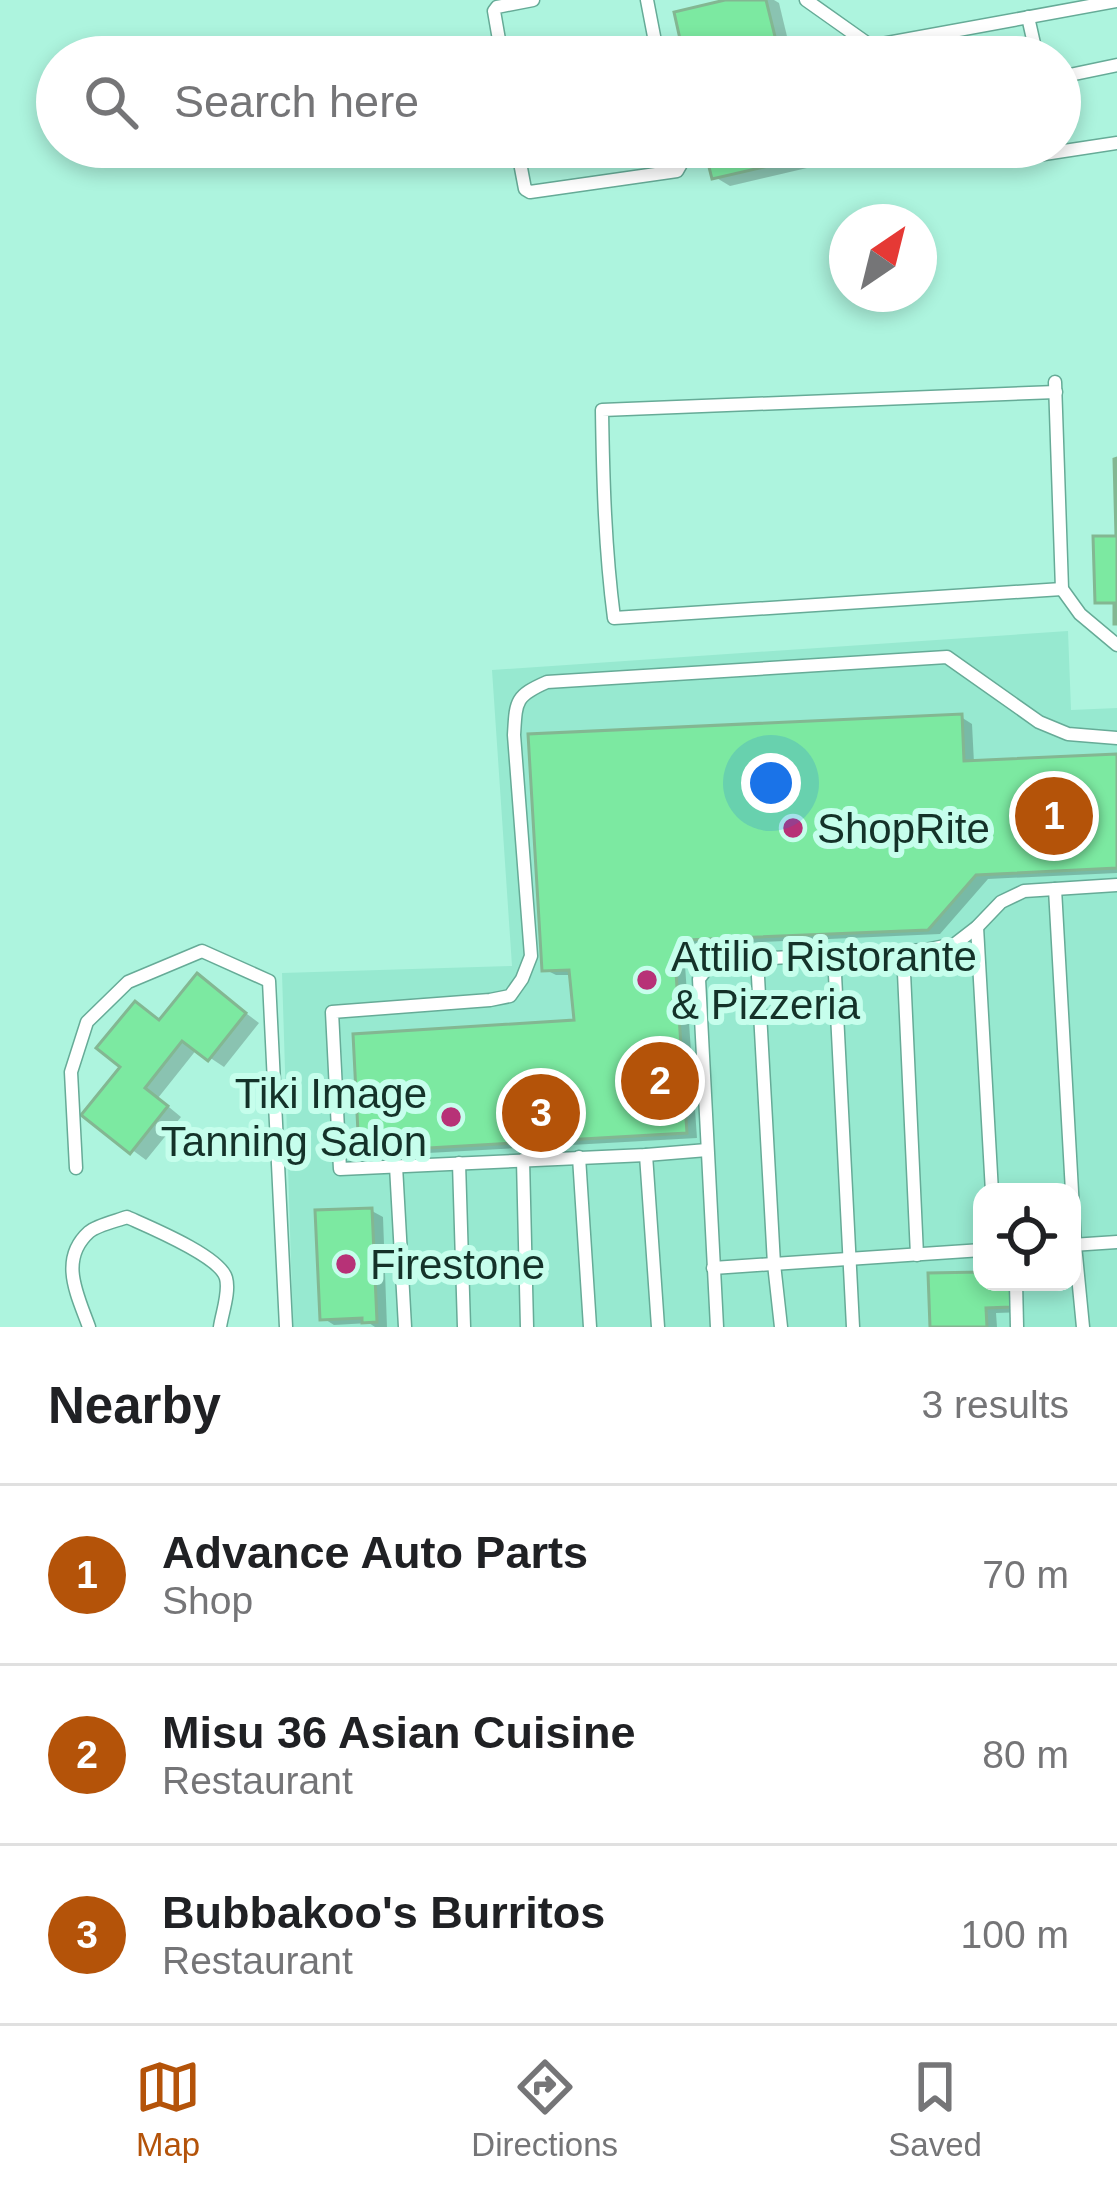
<!DOCTYPE html>
<style>
body{margin:0;font-family:Helvetica,sans-serif;background:#f2f2f2;color:#202124}
.controls{position:absolute;right:36px;bottom:36px;display:grid;overflow:hidden;border-radius:24px;box-shadow:0 6px 18px #0003}
.controls button{width:108px;height:108px;display:grid;place-items:center;padding:0;border:0;border-bottom:3px solid #e0e0e0;background:#fff;color:#202124;font:60px sans-serif}
.compass{position:absolute;left:829px;top:204px;width:108px;height:108px;border-radius:50%;background:#fff;box-shadow:0 6px 18px #0003;rotate:35deg}
.you{position:absolute;left:771px;top:783px;width:42px;height:42px;margin:-30px;border:9px solid #fff;border-radius:50%;background:#1a73e8;box-shadow:0 0 0 18px #1a73e833}
.badge{display:grid;place-items:center;width:78px;height:78px;border-radius:50%;background:#b45309;color:#fff;font-size:39px;font-weight:700}
.pin{position:absolute;translate:-50% -50%;border:6px solid #fff;box-shadow:0 3px 12px #0006}
.list{margin:0;padding:0;list-style:none}
h2{display:flex;justify-content:space-between;align-items:center;height:156px;margin:0;padding:0 48px;font-size:51px}
h2 small{font-size:39px;font-weight:400;color:#757577}
.list li{display:grid;grid-template-columns:78px 1fr auto;gap:36px;align-items:center;box-sizing:border-box;height:180px;padding:0 48px;border-top:3px solid #e0e0e0}
.list b{display:block;font-size:45px;white-space:nowrap}
.list p{margin:0;font-size:39px;white-space:nowrap;color:#757577}
.list em{font-size:39px;font-style:normal;color:#757577}
.icon{flex:none;width:66px;height:66px;fill:none;stroke:currentColor;stroke-width:2;stroke-linecap:round;stroke-linejoin:round}
.map{position:relative;flex:none;width:1117px;height:1327px;overflow:hidden}
.search{position:absolute;background:#fff;box-shadow:0 6px 18px #0003;left:36px;right:36px;top:36px;height:132px;display:flex;align-items:center;gap:30px;box-sizing:border-box;padding:0 42px;border-radius:66px;color:#757577;font-size:45px}
.sheet{height:696px;background:#fff}
nav{display:flex;justify-content:space-around;align-items:center;box-sizing:border-box;height:168px;border-top:3px solid #e0e0e0;background:#fff;font-size:33px;color:#757577}
nav a{display:grid;justify-items:center;gap:6px}
nav .on{color:#b45309}
.map>svg:first-child{display:block}
.built{fill:#97e9d0;fill-rule:evenodd}
.shadow{fill:#0003}
.building{fill:#7ce9a1;stroke:#83b792;stroke-width:3}
.lines{fill:none;stroke-linecap:round;stroke-linejoin:round}
.service-casing{stroke:#66ab97;stroke-width:15}
.service{stroke:#fff;stroke-width:12}
.poi-dot{fill:#b73277;stroke:#c6feec;stroke-width:4.5}
.labels{text-anchor:middle;dominant-baseline:central;stroke-width:12;stroke-linejoin:round;paint-order:stroke}
.poi-label{font-size:42px;fill:#143229;stroke:#c6feec;text-anchor:start}
</style>
<div class="map">
<svg width="1117" height="1327" viewBox="0 0 1117 1327">
<rect width="100%" height="100%" fill="#adf4de"/>
<path class="built" d="M1068,631L1071,710L1117,708V1327H293L282,973L512,966L492,670ZM982,1192H1072V1282H982Z"/>
<g class="shadow">
<path d="M738,0H774L779,3L792,57H687Z"/>
<path d="M707,147H897L730,186L715,177Z"/>
<path d="M961,717L972,724L974,763L1117,757V873L988,879L940,934L698,945L685,965L697,1138L373,1156L362,1150L578,1023L573,975H556L544,969Z"/>
<path d="M198,977L259,1023L224,1067L197,1049L158,1098L181,1117L146,1160L85,1115Z"/>
<path d="M372,1211L383,1217L387,1327H375L369,1323L334,1325L323,1318Z"/>
<path d="M932,1276L994,1282V1287L1022,1312L996,1313L997,1327H933Z"/>
</g>
<g class="building">
<path d="M725,0H766L780,57H684L674,12Z"/>
<path d="M983,44L986,57H925Z"/>
<path d="M704,147H851L712,179Z"/>
<path d="M1117,458V624H1114V603H1095L1093,536H1116L1114,459Z"/>
<path d="M962,714L964,761L1117,754V868L976,875L928,930L686,940L675,958L687,1133L359,1152L353,1034L574,1020L569,970L542,971L528,734Z"/>
<path d="M197,973L246,1013L208,1061L182,1041L145,1088L168,1106L130,1154L81,1115L120,1067L96,1048L135,1001L159,1020Z"/>
<path d="M372,1208L377,1322L362,1323V1318L320,1320L315,1210Z"/>
<path d="M982,1272L984,1284H1010L1011,1307L986,1308L987,1327H930L928,1273Z"/>
</g>
<g class="lines">
<defs>
<g id="service">
<path d="M647,0L658,57"/>
<path d="M806,0L871,46L1117,1"/>
<path d="M1028,17L1037,57"/>
<path d="M502,57L494,11L497,7L533,0"/>
<path d="M1060,77L1117,65"/>
<path d="M517,147L525,189L530,192L677,171L681,164L677,147"/>
<path d="M1018,158L1117,143"/>
<path d="M1055,382L1062,589L1080,614L1117,645"/>
<path d="M1056,392L602,410C603,480 605,549 614,618L1062,589"/>
<path d="M1055,889L1075,1245L1083,1327"/>
<path d="M977,927L992,1192"/>
<path d="M903,951L917,1255"/>
<path d="M834,955L853,1327"/>
<path d="M757,959L774,1264L781,1327"/>
<path d="M707,1150L646,1155L340,1169L332,1012L490,1000L510,996L522,979L531,956L514,735C516,701 515,696 547,682L947,657L1039,722L1068,734L1117,738"/>
<path d="M646,1155L658,1327"/>
<path d="M579,1157L590,1327"/>
<path d="M523,1160L527,1327"/>
<path d="M459,1163L464,1327"/>
<path d="M396,1166L405,1327"/>
<path d="M76,1168L71,1072L87,1022L128,982L202,951L269,981L286,1327"/>
<path d="M1072,1245L1117,1242"/>
<path d="M713,1268L982,1250"/>
<path d="M1016,1282L1017,1327"/>
<path d="M89,1327C78,1296 58,1260 89,1232C97,1225 116,1221 127,1217C149,1227 220,1256 226,1278C230,1292 222,1313 220,1327"/>
<path d="M717,1327L699,979L710,964L733,960L925,950L955,944L977,927L1001,902L1024,891L1117,885"/>
</g>
</defs>
<use href="#service" class="service-casing"/>
<use href="#service" class="service"/>
</g>
<g class="poi-dot">
<circle cx="793" cy="828" r="12"/>
<circle cx="647" cy="980" r="12"/>
<circle cx="451" cy="1117" r="12"/>
<circle cx="346" cy="1264" r="12"/>
</g>
<g class="labels">
<g class="poi-label">
<text x="817" y="828">ShopRite</text>
<text x="671" y="956">Attilio Ristorante<tspan x="671" dy="48">&amp; Pizzeria</tspan></text>
<text x="427" y="1093" text-anchor="end">Tiki Image<tspan x="427" dy="48">Tanning Salon</tspan></text>
<text x="370" y="1264">Firestone</text>
</g>
</g>
</svg>
<div class="controls">
<button><svg class="icon" aria-label="locate" viewBox="0 0 24 24"><circle cx="12" cy="12" r="6"/><path d="M12 2v4M12 18v4M2 12h4M18 12h4"/></svg></button>
</div>
<svg class="compass" viewBox="-18 -18 36 36"><path d="M0-13l5 13h-10z" fill="#e53935"/><path d="M0 13l5-13h-10z" fill="#757577"/></svg>
<div class="you"></div>
<div class="pin badge" style="left:1054px;top:816px">1</div>
<div class="pin badge" style="left:660px;top:1081px">2</div>
<div class="pin badge" style="left:541px;top:1113px">3</div>
<div class="search"><svg class="icon" aria-label="search" viewBox="0 0 24 24"><circle cx="10" cy="10" r="6"/><path d="M15 15l6 6"/></svg>Search here</div>
</div>
<section class="sheet">
<h2>Nearby<small>3 results</small></h2>
<ul class="list">
<li><span class="badge">1</span><div><b>Advance Auto Parts</b><p>Shop</p></div><em>70 m</em></li>
<li><span class="badge">2</span><div><b>Misu 36 Asian Cuisine</b><p>Restaurant</p></div><em>80 m</em></li>
<li><span class="badge">3</span><div><b>Bubbakoo's Burritos</b><p>Restaurant</p></div><em>100 m</em></li>
</ul>
</section>
<nav>
<a class="on"><svg class="icon" aria-label="map" viewBox="0 0 24 24"><path d="M3 6l6-2 6 2 6-2v14l-6 2-6-2-6 2zM9 4v14M15 6v14"/></svg>Map</a>
<a><svg class="icon" aria-label="directions" viewBox="0 0 24 24"><path d="M12 3l9 9-9 9-9-9zM9 14v-3h6M13 9l2 2-2 2"/></svg>Directions</a>
<a><svg class="icon" aria-label="saved" viewBox="0 0 24 24"><path d="M7 4h10v16l-5-4-5 4z"/></svg>Saved</a>
</nav>
